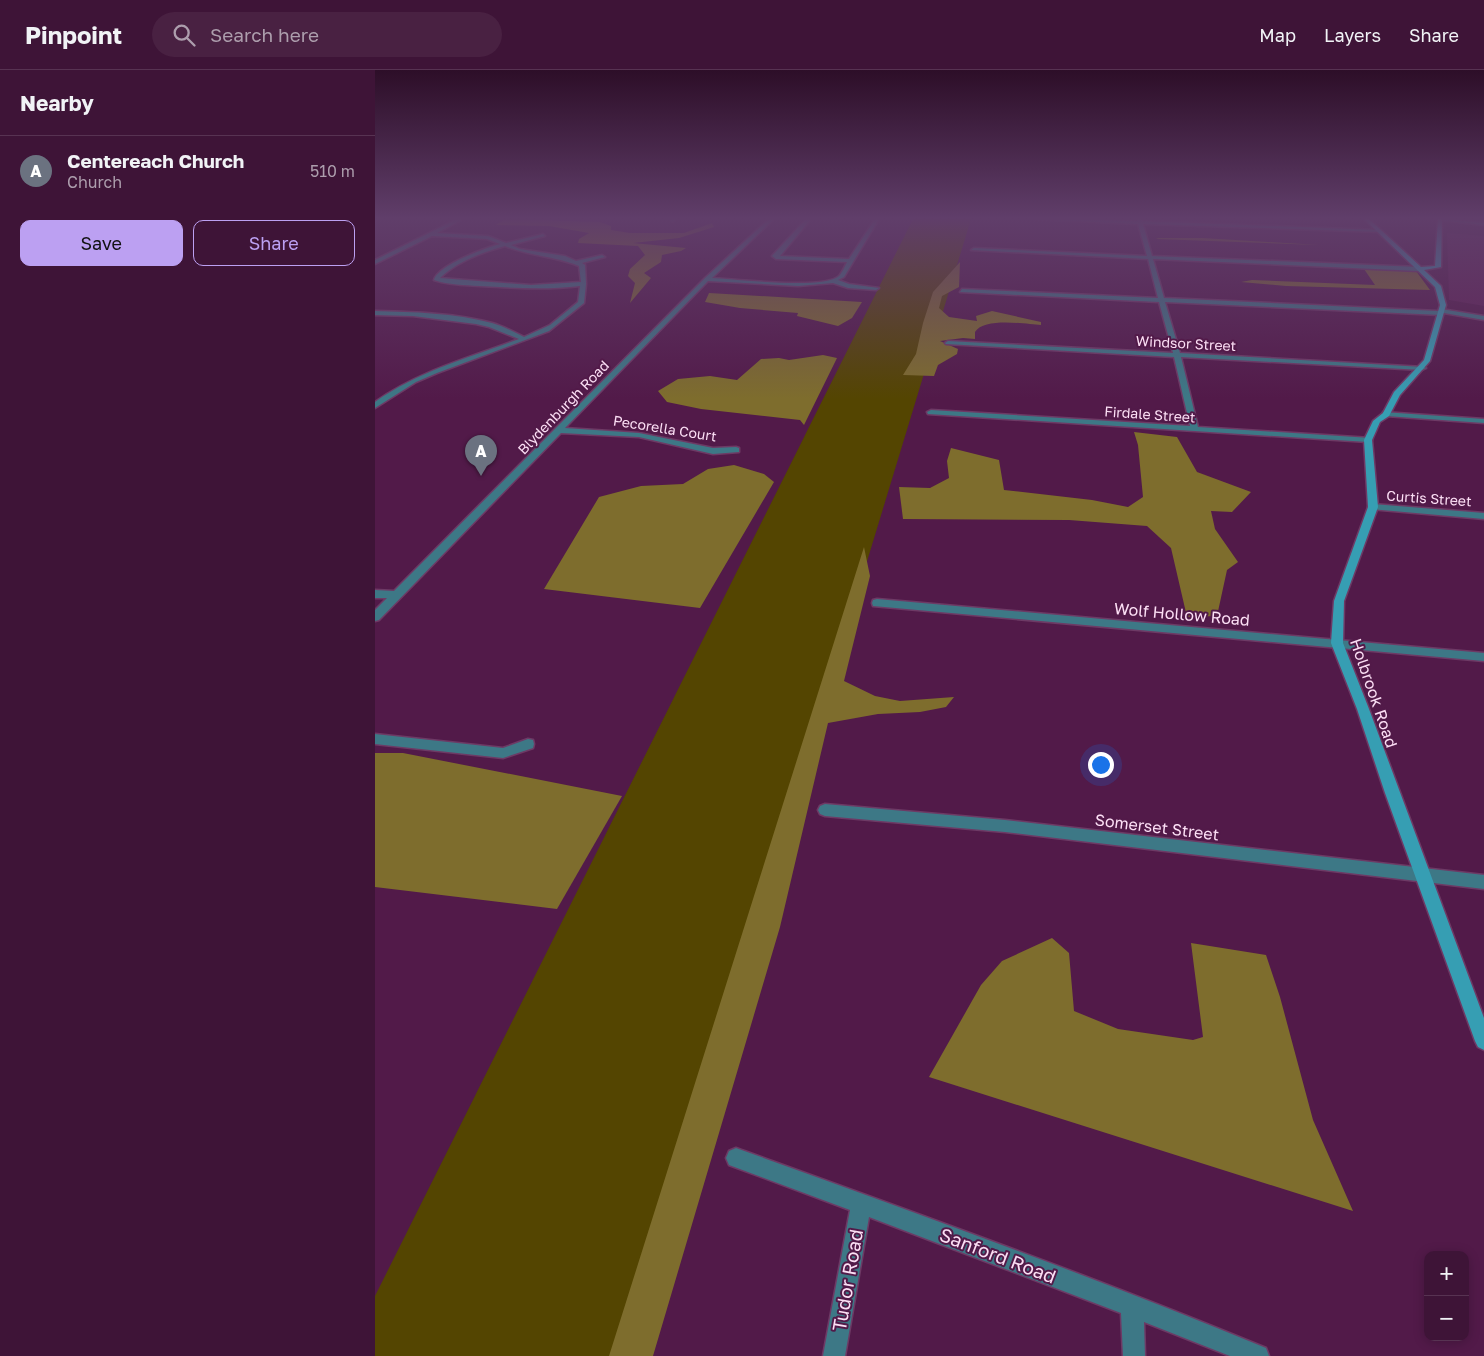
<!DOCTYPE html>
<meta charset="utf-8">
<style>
body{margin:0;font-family:"Golos Text",sans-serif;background:#492142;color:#f1f3f6}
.controls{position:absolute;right:15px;bottom:15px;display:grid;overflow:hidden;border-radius:10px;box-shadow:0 2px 12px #0003}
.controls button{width:45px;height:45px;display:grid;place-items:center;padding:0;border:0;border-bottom:1px solid #573352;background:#3e1437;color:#f1f3f6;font:25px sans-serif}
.you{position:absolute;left:725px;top:694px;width:18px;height:18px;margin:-12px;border:4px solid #fff;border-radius:50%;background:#1a73e8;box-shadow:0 0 0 8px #1a73e833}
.badge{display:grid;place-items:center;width:32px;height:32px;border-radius:50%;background:#bca0f2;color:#fff;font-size:16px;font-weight:700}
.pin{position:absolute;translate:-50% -41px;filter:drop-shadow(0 1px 2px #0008)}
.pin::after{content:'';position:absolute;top:26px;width:18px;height:15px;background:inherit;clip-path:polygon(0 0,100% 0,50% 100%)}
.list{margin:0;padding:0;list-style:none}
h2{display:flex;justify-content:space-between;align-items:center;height:65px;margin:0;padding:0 20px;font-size:21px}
h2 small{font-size:16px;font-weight:400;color:#ad9ead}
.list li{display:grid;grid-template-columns:32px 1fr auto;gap:15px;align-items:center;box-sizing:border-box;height:70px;padding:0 20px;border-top:1px solid #573352}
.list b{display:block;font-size:19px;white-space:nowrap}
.list p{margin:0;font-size:16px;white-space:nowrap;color:#ad9ead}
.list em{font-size:16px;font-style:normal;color:#ad9ead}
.actions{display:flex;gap:10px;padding:15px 20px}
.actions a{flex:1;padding:11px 0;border:1px solid #bca0f2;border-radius:10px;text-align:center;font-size:18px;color:#bca0f2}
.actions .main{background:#bca0f2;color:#111}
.icon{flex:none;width:28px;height:28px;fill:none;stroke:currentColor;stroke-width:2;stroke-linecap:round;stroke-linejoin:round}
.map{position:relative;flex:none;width:1109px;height:1286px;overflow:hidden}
header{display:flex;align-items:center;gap:30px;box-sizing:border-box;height:70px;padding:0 25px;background:#3e1437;border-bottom:1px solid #573352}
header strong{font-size:24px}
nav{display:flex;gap:28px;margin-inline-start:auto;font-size:18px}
.search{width:350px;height:45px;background:#492142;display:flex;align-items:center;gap:12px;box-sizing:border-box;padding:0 18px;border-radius:28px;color:#ad9ead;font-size:19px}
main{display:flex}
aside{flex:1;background:#3e1437}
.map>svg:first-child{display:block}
.built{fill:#5f2155}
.green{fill:#544501}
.forest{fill:#7e6d2d}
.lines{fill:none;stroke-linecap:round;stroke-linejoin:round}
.street-casing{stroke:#6d3a65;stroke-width:3}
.secondary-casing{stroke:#6d3a65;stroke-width:3}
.street{fill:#3d7886;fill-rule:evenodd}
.secondary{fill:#369eb3;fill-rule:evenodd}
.labels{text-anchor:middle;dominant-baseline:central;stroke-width:4;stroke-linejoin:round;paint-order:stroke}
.far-street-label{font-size:14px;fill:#fcdff5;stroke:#521a49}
.street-label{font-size:16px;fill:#fcdff5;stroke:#521a49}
.near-street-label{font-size:19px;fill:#fcdff5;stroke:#521a49}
</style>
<header>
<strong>Pinpoint</strong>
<div class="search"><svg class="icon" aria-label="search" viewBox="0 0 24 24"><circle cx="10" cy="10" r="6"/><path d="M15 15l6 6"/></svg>Search here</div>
<nav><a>Map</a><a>Layers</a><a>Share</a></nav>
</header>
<main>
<aside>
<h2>Nearby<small></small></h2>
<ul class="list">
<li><span class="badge" style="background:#6b7280">A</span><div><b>Centereach Church</b><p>Church</p></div><em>510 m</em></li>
</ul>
<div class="actions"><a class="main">Save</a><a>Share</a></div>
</aside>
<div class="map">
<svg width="1109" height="1286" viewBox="0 0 1109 1286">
<rect width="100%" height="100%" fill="#521a49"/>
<path class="built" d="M1072,163L1109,166V236L1074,230Z"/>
<path class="green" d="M538,149H596L288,1163L239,1286H0V1226Z"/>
<g class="forest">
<path d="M130,149L225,152L236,156V160L255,163H309L337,153L339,157L304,168L258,173L311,178L306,181L287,185L286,192L269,203L276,208L255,233L260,213L253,206L255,199L270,185L263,176L203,173L204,169L214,163L174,156L121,155Z"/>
<path d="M783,168H828L944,175L781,169Z"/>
<path d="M585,192L584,217L567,226L564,238L574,247L602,251L601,246L617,241L666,252V255C650,254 609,247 600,262V269L588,268L565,271L583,279L582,284L563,295L559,306L528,305L541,284L548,253L558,222Z"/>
<path d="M989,199L1041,201L1055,220L911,216L866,212L877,210L1000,215Z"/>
<path d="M334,223L487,232L477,248L463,256L422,246L423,243L365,238L330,232Z"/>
<path d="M448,285L462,288L429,355L425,350L326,339L292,332L283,321L303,309L335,306L362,310L386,289L404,288L414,290Z"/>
<path d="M759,362L802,367L822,402L876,422L857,442L836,441L840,459L863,492L852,500L842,546L812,547L796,478L772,456L694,450L528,449L524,417L555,418L574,408L572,391L576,378L624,390L629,420L717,430L753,437L768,427L763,375Z"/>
<path d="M359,395L389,404L399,412L325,538L169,519L224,427L266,416L308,414L333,399Z"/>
<path d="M489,477L495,506L469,611L500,626L525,631L579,627L571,637L545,642L503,644L453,653L405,857L278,1286H234Z"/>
<path d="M0,683H28L247,726L182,839L0,817Z"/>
<path d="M677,868L694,883L699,941L743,959L818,970L828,967L816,873L891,885L905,927L938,1050L978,1141L554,1007L606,915L627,891Z"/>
</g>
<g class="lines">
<defs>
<g id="street">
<path d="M82,149H88L62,163L113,166L131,173L168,164L170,166L136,175L145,179L190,186L201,191L227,185L230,187L207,193L210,195L211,214L209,233L174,261L62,303L41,312L0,338V332C44,301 94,288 144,269L114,257L101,254L38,246L0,245V241C38,242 80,243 117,253C128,256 139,262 149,267L175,255L203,232L205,216C172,220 139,218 105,216C89,215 74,215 59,210C63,195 110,178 125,174L112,169L57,166L0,194V190ZM130,176C154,186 180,186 204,196L206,212L156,215L65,208C81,192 108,182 130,176Z"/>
<path d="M297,149H301L298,152L296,151Z"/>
<path d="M394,149H399L337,208C360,209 449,220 464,206C467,203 470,196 472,192L401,189L397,186L431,149H436L405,186L474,189L500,149H504L469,207L463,210L474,214L504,218L501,220L473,218L458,213L423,216L333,211L190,358L264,363L338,378L361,377L364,378V382L338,384L264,367L186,363L4,550L0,551V540L12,528H0V520L19,521L330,208Z"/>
<path d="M658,149L762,151V149H766L767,151L1004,160L1006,162L768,154L777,186L1044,197L1047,199L1044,201L778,189L789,228L1063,241L1066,239L1109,246V250L1069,243L1066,245L790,232L805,283L1049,297L1051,298L1047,300L806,287L823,357L996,368L997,370L993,372L553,344L552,342L556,340L815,356L799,287L571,274L570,273L573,271L798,283L784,232L585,222L587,219L783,228L773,189L596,180L599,178L772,186L763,154Z"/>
<path d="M1063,149L1109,153V155L1065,150Z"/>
<path d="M1008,342L1109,349V353L1011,346H1008Z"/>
<path d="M998,434L1109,443V449L995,439L993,437Z"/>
<path d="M502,529L1109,583V591L498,536L497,533L498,530Z"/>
<path d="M0,664L128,678L153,669L158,670L159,674L158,678L128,688L0,674Z"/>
<path d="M450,734L630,750L1109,805V819L630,762L450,746L445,744L443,740L445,736Z"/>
<path d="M361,1078C538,1142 717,1206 891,1278L894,1286H855L769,1252L770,1286H748L746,1243L494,1147L470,1286H448L475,1140L354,1095L351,1088L354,1081Z"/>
</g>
<path id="secondary" d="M989,149H994L1046,197L1060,196L1063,149H1067L1066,197L1049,200L1066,216L1071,235L1055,291L1025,325L1014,346L1005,352L997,370L1003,437L969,531L968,573L994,639L1109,948V980L1103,977L1100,971L1010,723L982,639L956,573L959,531L993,437L989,370L998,351L1008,343L1019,322L1049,290L1065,235L1060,217Z"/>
</defs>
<use href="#street" class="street-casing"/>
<use href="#secondary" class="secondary-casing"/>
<use href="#street" class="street"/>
<use href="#secondary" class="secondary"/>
</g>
<linearGradient id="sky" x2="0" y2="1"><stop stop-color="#2d0e28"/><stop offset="0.45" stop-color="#603e6a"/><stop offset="1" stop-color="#603e6a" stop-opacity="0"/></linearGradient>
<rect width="1109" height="329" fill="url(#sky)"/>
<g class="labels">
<g class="far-street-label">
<text transform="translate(811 273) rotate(3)">Windsor Street</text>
<text transform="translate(188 337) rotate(-46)">Blydenburgh Road</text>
<text transform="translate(775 344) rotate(4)">Firdale Street</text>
<text transform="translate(290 358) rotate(9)">Pecorella Court</text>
<text transform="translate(1054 428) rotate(4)">Curtis Street</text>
</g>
<g class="street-label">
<text transform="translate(807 544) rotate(5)">Wolf Hollow Road</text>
<text transform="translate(999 623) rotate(71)">Holbrook Road</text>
<text transform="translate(782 757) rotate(7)">Somerset Street</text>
</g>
<g class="near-street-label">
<text transform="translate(623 1185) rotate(21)">Sanford Road</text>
<text transform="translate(472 1210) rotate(-80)">Tudor Road</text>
</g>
</g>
</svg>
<div class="controls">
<button>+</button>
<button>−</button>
</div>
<div class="you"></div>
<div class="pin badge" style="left:106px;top:406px;background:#6b7280">A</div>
</div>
</main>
